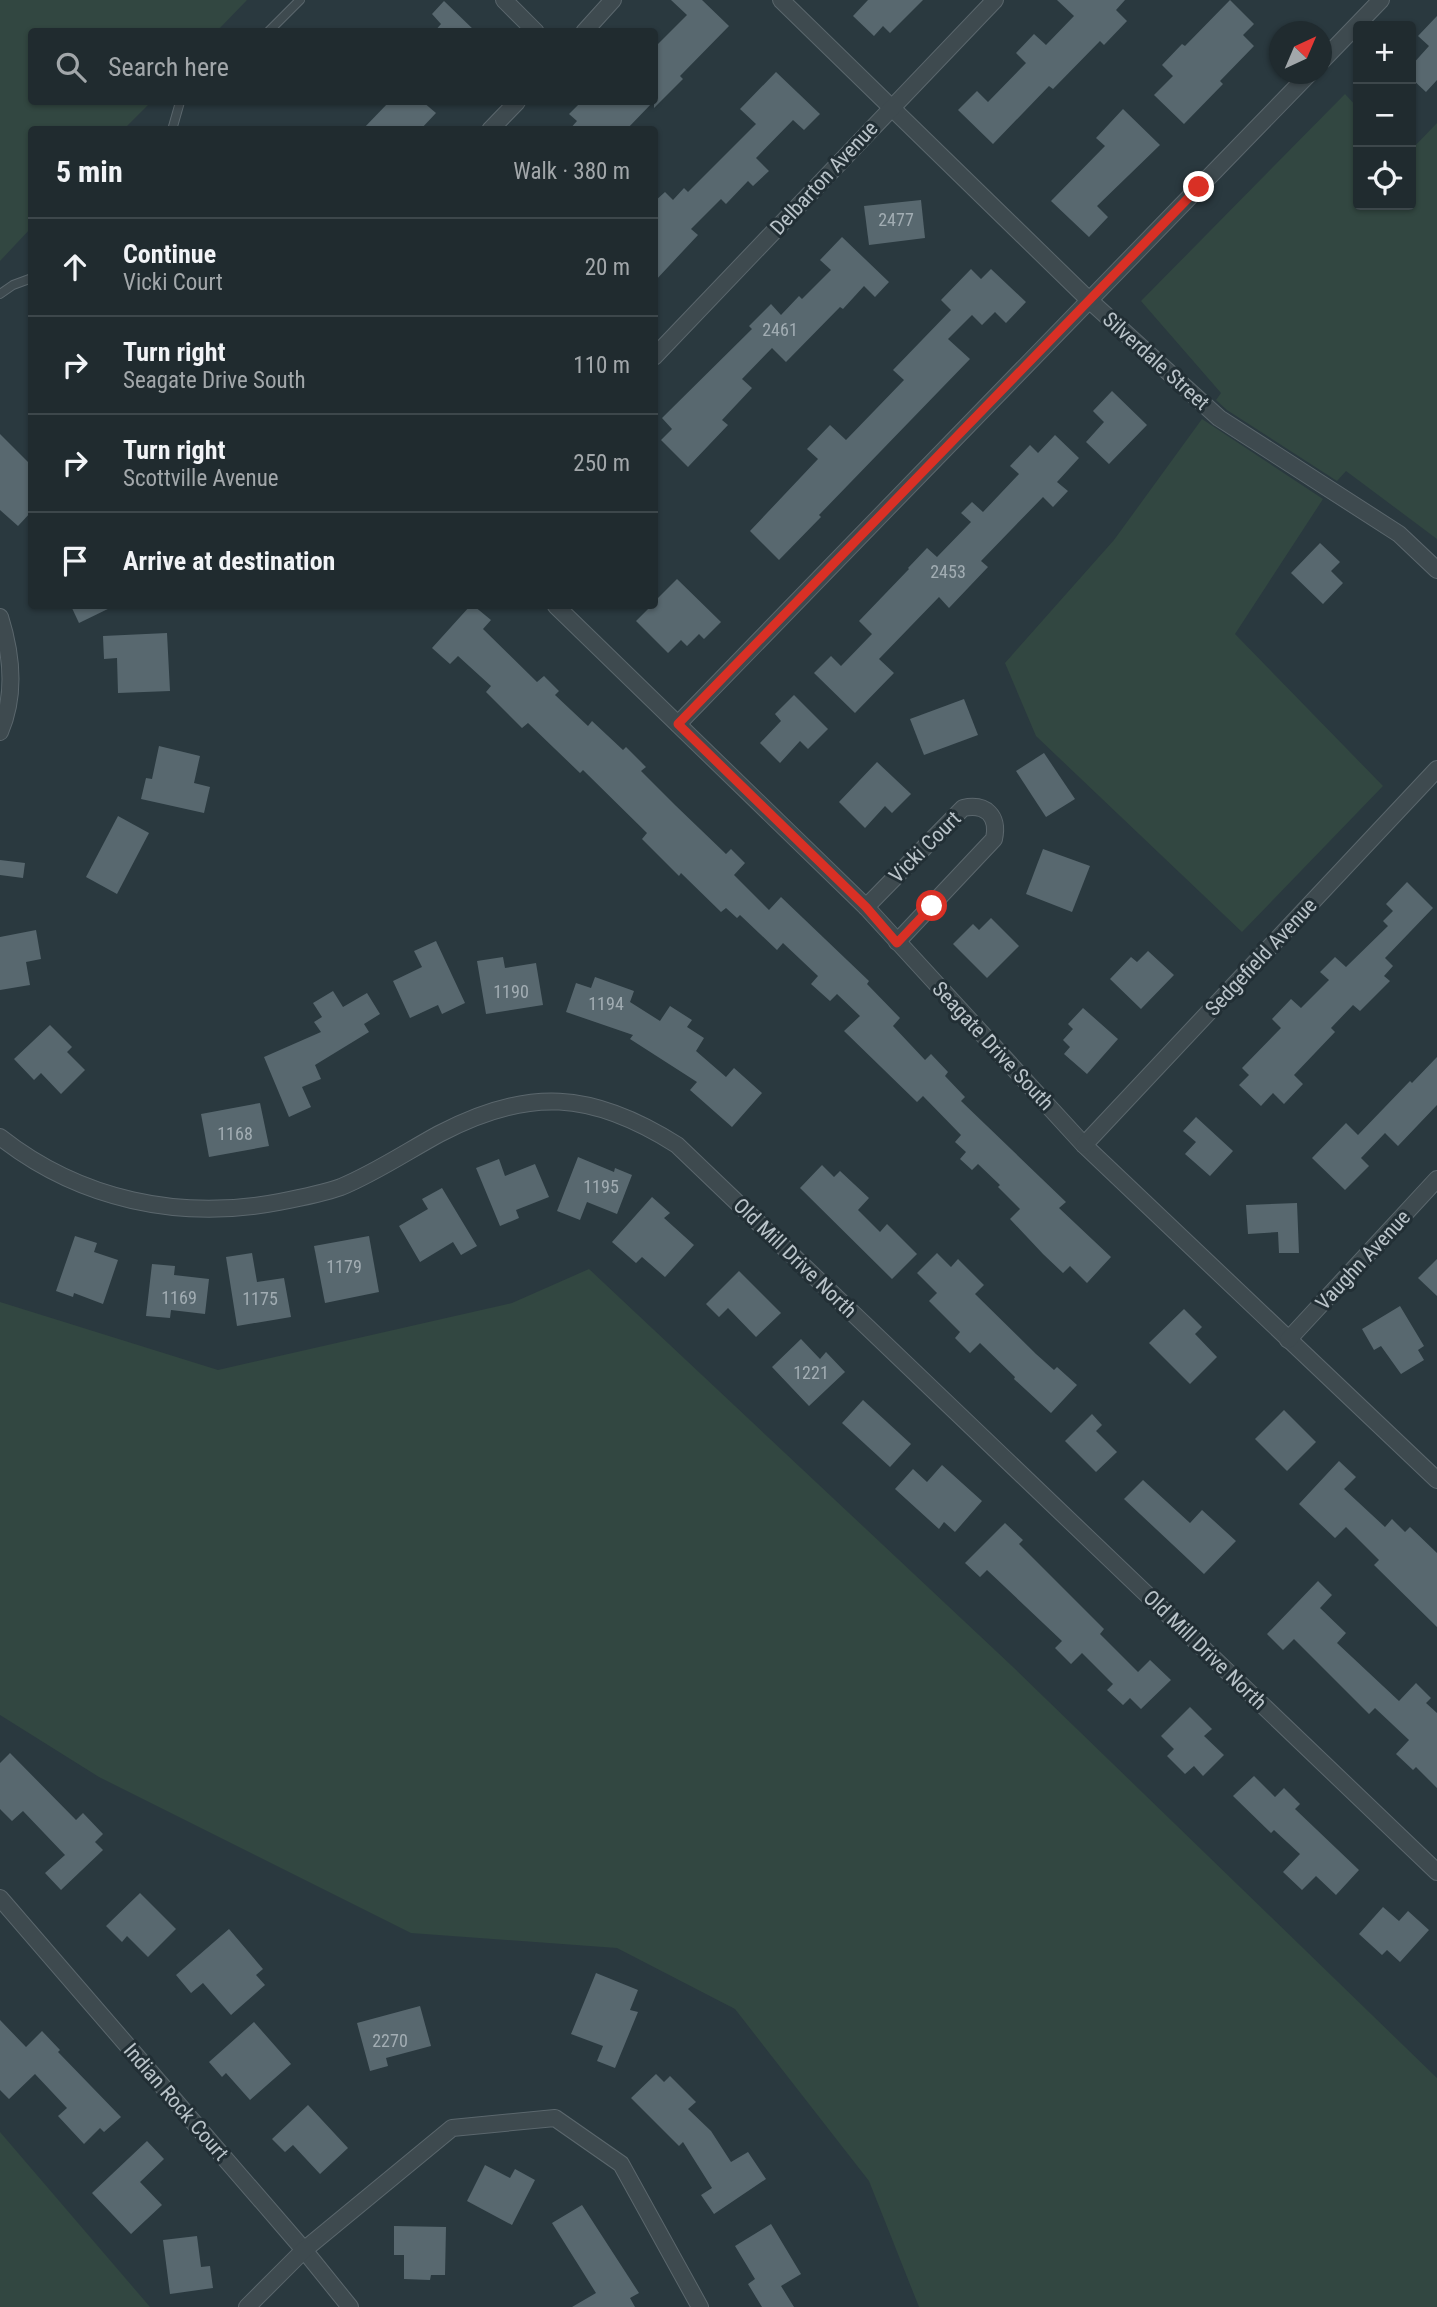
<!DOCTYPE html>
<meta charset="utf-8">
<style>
body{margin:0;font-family:"Roboto Condensed",sans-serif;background:#2d373b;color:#f1f3f6}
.controls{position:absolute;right:21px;top:21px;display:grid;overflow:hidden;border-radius:7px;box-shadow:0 2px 5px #0004}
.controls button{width:63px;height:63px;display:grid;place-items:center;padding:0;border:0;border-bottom:2px solid #3d474b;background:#202b2f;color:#f1f3f6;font:35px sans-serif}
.compass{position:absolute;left:1269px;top:21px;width:63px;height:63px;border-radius:50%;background:#202b2f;box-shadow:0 2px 5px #0004;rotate:44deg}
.stop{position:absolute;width:21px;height:21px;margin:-16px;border:5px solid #d93025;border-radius:50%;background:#fff}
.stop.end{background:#d93025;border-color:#fff;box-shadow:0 2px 7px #0008}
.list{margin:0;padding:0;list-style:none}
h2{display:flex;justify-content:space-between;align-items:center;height:91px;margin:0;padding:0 28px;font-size:30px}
h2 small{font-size:23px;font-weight:400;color:#a2a7aa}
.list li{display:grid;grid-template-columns:46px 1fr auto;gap:21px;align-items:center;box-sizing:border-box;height:98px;padding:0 28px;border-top:2px solid #3d474b}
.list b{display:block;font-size:26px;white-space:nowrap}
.list p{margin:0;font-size:23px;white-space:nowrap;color:#a2a7aa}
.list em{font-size:23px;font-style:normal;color:#a2a7aa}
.icon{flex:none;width:38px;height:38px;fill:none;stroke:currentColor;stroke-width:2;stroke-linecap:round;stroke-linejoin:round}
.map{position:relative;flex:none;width:1437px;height:2307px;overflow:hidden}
.search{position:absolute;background:#202b2f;box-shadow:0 2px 5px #0004;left:28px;top:28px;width:630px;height:77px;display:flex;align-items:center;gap:18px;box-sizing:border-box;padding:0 24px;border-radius:7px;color:#a2a7aa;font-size:26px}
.panel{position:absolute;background:#202b2f;box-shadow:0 2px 5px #0004;left:28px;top:126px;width:630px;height:483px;border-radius:7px}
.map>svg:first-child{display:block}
.green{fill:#324741}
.building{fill:#58686f}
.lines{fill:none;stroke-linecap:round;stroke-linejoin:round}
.lane-casing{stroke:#5b676d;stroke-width:10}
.street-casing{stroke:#5b676d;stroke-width:18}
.lane{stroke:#3e4a4f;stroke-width:8}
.street{stroke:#3e4a4f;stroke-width:16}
.route{stroke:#d93025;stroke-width:9}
.labels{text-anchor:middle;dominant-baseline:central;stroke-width:6;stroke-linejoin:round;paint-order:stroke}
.number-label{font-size:18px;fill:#a2adb3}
.street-label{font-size:21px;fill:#bac4ca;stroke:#222f35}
</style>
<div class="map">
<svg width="1437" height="2307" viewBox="0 0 1437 2307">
<rect width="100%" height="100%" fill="#2a393f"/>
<g class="green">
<path d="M0,0H247L217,31L32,32V102H151L124,129L32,130L31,228L0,261Z"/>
<path d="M1345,94L1358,108V205H1411V150L1437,123V539L1346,471L1337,481L1227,410L1216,400L1221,393L1141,301Z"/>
<path d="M1202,419L1323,499L1235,634L1383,786L1242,932L1036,736L1005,663L1114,540Z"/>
<path d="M589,1269L1013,1667L1437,2078V2307H919L869,2181L735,2009L617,1948L411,1933L99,1777L0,1715V1302L218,1370L512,1303Z"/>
<path d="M0,2132L150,2307H0Z"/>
</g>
<g class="building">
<path d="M671,0H702L729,26L680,76L683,79L654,108V48L687,15Z"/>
<path d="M868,0H923L890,33L883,26L874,36L853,16Z"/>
<path d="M1057,0H1125L1116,10L1127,21L1104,45L1100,41L1053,89L1049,86L993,144L958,110L977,91L988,102L1026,63L1016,53L1034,34L1046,45L1074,16Z"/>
<path d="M1230,0L1254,24L1243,35L1254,46L1220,81L1223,84L1184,124L1154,95L1173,76L1162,65L1182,44L1185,46Z"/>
<path d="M444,1L476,32H434L441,24L432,14Z"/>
<path d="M1437,16V80L1426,92L1411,78V66L1429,46L1418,36Z"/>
<path d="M776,72L820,114L804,130L793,120L756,158L769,171L753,186L748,181L726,204L721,199L691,229L698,235L654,282V202L665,192L673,200L684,188L688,192L756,124L740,109Z"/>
<path d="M389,102H423L436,113L420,130H362Z"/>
<path d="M581,102H653L626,130H569L577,121L569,114Z"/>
<path d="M1123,109L1160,145L1097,206L1108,217L1089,237L1051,201L1105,146L1096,138Z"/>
<path d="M921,200L925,238L869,245L864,206Z"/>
<path d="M842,237L889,282L875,297L864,286L843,309L840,307L786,362L772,348L742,379L752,388L722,420L728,425L688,467L661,440L672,429L662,418L752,329L749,326L771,304L781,315L799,296L802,299L831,270L820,260Z"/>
<path d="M971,269L981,279L991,269L1026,302L1006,323L995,312L982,325L972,315L948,339L970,359L819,515L821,517L779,560L750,531L818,459L807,449L830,425L846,440L904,380L893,370L951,310L941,300Z"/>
<path d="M1112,391L1147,425L1109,464L1086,442L1104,422L1093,411Z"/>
<path d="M0,434L31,465L32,511L18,526L0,510Z"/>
<path d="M1055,435L1079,458L1057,482L1068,491L1053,507L1043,497L981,561L988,567L949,608L939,597L879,659L894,673L855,713L814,673L831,656L841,666L872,634L859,621L909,569L908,568L927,548L937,557L971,522L961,513L972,502L983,512L1019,474L1010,466L1030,445L1038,453Z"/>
<path d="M1320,543L1340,562L1331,571L1343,583L1323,604L1291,573Z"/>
<path d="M677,579L721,622L704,639L699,634L687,646L681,640L668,653L636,621L651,606H654V602Z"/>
<path d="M71,606H114L79,623Z"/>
<path d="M470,606H474L491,620L483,629L537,682L544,676L559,691L555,695L588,726L592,721L623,750L626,747L646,767L641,771L675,805L726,854L731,849L745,863L734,875L769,910L781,897L869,981L867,984L900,1018L893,1026L925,1060L931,1054L948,1072L945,1076L965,1097L961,1101L1066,1202L1059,1208L1111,1257L1087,1283L1070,1266L1063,1273L1043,1254L1010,1219L1020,1209L998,1187L1000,1185L978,1164L972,1170L960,1159L966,1152L955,1142L961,1135L923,1096L917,1102L844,1031L860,1016L837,994L830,1001L811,984L818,976L783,943L777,950L740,915L737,918L726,908L721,912L681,873L679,876L642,839L647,833L583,770L580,773L528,723L522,728L486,692L491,686L458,656L450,664L432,648Z"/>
<path d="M167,633L170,691L118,693L117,658L104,659L103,636Z"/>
<path d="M794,695L828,729L808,749L800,741L780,763L760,743L781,721L775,714Z"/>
<path d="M964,699L978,735L924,755L910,719Z"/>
<path d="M159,746L200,756L194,783L210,787L204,813L141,799L146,778L152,779Z"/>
<path d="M1044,753L1075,799L1046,817L1016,771Z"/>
<path d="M877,762L911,794L892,813L885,806L865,828L839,802Z"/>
<path d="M118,816L149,833L117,894L86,877Z"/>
<path d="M1043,849L1090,866L1072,912L1026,894Z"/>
<path d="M0,860L25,863L23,878L0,875Z"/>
<path d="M1407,882L1433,908L1385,958L1393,966L1384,976L1390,981L1360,1011L1353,1005L1331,1028L1335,1032L1294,1075L1303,1084L1284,1104L1273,1093L1261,1106L1239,1085L1249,1075L1242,1068L1281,1028L1272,1019L1291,999L1301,1008L1329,980L1320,972L1335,957L1346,967L1388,926L1383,921L1393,911L1386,904Z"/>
<path d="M991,918L1019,946L987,978L953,944L973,924L979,930Z"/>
<path d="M36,930L41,959L26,962L30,985L0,990V937Z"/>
<path d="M436,941L465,1003L442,1014L438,1005L410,1018L393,981L422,967L414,951Z"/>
<path d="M1148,951L1174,975L1141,1009L1110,979L1131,957L1137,962Z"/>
<path d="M503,957L505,968L536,963L543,1005L486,1014L477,961Z"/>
<path d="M595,977L634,991L630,1002L660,1021L670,1006L692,1020L687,1027L704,1038L696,1051L726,1077L734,1068L762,1093L732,1127L690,1090L697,1082L630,1039L633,1035L566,1012L576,983L591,988Z"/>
<path d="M333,991L343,1007L367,993L380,1014L364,1024L369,1032L315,1065L321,1079L302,1087L311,1107L289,1117L264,1057L321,1032L314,1022L322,1017L313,1003Z"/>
<path d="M1083,1008L1118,1039L1087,1074L1064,1054L1070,1047L1063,1040L1073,1029L1068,1024Z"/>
<path d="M50,1025L72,1047L67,1052L85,1070L61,1094L41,1073L34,1080L14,1059Z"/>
<path d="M1437,1057V1105L1398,1146L1385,1133L1361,1158L1369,1166L1345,1190L1312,1158L1346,1123L1358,1135L1410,1081L1412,1083Z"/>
<path d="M260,1103L269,1146L209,1157L201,1114Z"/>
<path d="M1196,1117L1233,1151L1210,1176L1185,1154L1196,1142L1183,1131Z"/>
<path d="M578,1157L614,1172L615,1168L632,1175L617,1214L587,1202L580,1220L557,1211Z"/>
<path d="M499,1159L505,1176L535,1164L549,1197L516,1210L519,1218L500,1226L476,1168Z"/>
<path d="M822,1165L834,1177L840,1171L869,1198L858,1210L880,1232L887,1224L917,1254L892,1279L800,1188Z"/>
<path d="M442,1188L477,1246L461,1255L453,1242L420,1262L399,1226L428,1209L422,1199Z"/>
<path d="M652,1197L670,1213L664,1218L694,1245L665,1277L642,1257L636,1263L612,1242Z"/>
<path d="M1297,1203L1299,1253H1279L1278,1232L1248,1234L1246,1205Z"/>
<path d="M75,1236L97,1243L94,1252L118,1260L103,1304L74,1293L73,1297L56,1291Z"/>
<path d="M369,1236L379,1292L325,1303L314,1246Z"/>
<path d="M252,1253L257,1282L284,1278L291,1317L237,1326L226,1257Z"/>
<path d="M937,1253L951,1267L958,1259L984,1285L975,1294L1036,1354L1054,1370L1057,1367L1077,1385L1051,1413L1014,1379L1015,1377L980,1343L970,1353L955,1338L960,1332L929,1301L937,1293L917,1273Z"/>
<path d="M1437,1259V1296L1418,1278Z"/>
<path d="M152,1264L175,1266L174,1275L209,1279L205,1314L171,1310L170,1318L146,1316Z"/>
<path d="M739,1271L781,1313L756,1337L728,1308L719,1317L706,1304Z"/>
<path d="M1400,1306L1424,1346L1418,1350L1424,1360L1401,1374L1381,1346L1374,1350L1362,1329Z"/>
<path d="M1184,1309L1202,1327L1195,1334L1217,1357L1190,1384L1149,1343Z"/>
<path d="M801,1339L820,1359L826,1352L845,1372L809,1406L772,1367Z"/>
<path d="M863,1400L911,1444L890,1467L842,1423Z"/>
<path d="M1284,1410L1316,1442L1287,1471L1255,1439Z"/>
<path d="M1092,1414L1102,1425L1096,1431L1117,1452L1096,1472L1065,1441Z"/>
<path d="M1339,1461L1356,1477L1344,1489L1385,1527L1392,1519L1405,1532L1410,1527L1437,1553V1627L1374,1565L1379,1560L1346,1527L1335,1538L1299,1504Z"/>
<path d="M942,1465L982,1501L955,1532L944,1522L939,1529L895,1489L913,1469L927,1482Z"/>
<path d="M1143,1480L1190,1523L1202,1510L1236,1541L1204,1574L1124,1499Z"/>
<path d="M1005,1523L1023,1540L1019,1544L1104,1629L1100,1634L1138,1672L1150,1660L1171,1680L1141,1709L1130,1698L1123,1705L1107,1690L1113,1684L1082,1653L1071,1664L1055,1648L1062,1641L987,1570L980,1577L965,1563Z"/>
<path d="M1318,1581L1332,1595L1320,1608L1346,1633L1337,1643L1399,1701L1416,1683L1431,1698L1426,1703L1437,1713V1788L1416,1767L1413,1770L1396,1754L1409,1740L1375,1708L1369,1714L1294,1639L1283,1650L1267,1634Z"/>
<path d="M1190,1707L1212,1729L1204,1736L1224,1755L1203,1776L1194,1766L1185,1774L1167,1756L1174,1749L1161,1736Z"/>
<path d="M10,1753L76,1820L83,1813L103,1834L95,1842L103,1850L61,1890L45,1873L65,1855L23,1811L12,1821L0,1809V1763Z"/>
<path d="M1254,1776L1275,1797L1284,1788L1300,1804L1295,1809L1359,1870L1336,1895L1316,1876L1302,1890L1283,1872L1300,1854L1274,1830L1271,1833L1233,1796Z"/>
<path d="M140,1893L176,1929L148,1957L127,1936L122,1942L106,1926Z"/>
<path d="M1383,1907L1399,1921L1408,1911L1429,1930L1400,1962L1387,1950L1382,1955L1359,1934Z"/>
<path d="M229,1929L263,1969L256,1975L265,1985L231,2015L203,1983L191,1993L176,1975Z"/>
<path d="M596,1973L638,1990L630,2010L638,2012L615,2068L597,2061L603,2046L571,2034Z"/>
<path d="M420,2006L431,2046L386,2058L388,2066L370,2071L357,2023Z"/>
<path d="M0,2020L26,2047L42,2031L60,2050L58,2052L121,2117L104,2132L100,2128L84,2144L58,2116L67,2108L35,2074L9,2099L0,2090Z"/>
<path d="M254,2022L291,2064L250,2100L226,2073L222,2077L209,2062Z"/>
<path d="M656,2074L664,2082L670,2076L696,2102L688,2109L711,2131L731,2162L748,2152L766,2179L714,2214L701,2195L712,2188L683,2142L679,2146L631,2098Z"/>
<path d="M308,2105L348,2148L320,2174L293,2145L285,2152L272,2139Z"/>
<path d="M147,2141L164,2159L140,2182L162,2205L131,2234L92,2193Z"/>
<path d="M485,2165L510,2178L515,2169L535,2180L512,2225L467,2201Z"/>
<path d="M582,2205L639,2293L630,2298L635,2307H572L596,2293L552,2223Z"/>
<path d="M771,2224L801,2274L781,2286L794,2307H762L748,2284L755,2279L735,2246Z"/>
<path d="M394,2226L446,2227L445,2275H431L430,2280L404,2279V2255H394Z"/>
<path d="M197,2236L201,2267L210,2266L213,2288L170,2294L163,2240Z"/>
</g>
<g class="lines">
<defs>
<g id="lane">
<path d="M268,32L300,0"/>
<path d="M172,130L180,102"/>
<path d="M0,294L13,285L32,278"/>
</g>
<g id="street">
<path d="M504,0L536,32"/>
<path d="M781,0L1088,299L1219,418L1399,534L1437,570"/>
<path d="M584,32L613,0"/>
<path d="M1322,61L1381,0"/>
<path d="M490,130L517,102"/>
<path d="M654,357L995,0"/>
<path d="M556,606L866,907L1084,1145L1437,1480"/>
<path d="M0,617C12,655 16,695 0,732"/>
<path d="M678,724L1309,74"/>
<path d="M866,907L963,808C986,803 999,816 994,839L897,942"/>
<path d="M0,1137C80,1200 180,1221 279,1202C300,1198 321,1194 341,1187C375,1173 406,1152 439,1134C528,1087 592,1091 677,1145L1437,1872"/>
<path d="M1084,1145L1437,769"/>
<path d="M1288,1340L1437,1179"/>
<path d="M0,1898L304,2250L350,2307"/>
<path d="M247,2307L304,2250L452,2128L555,2118L621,2164L700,2307"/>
</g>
</defs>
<use href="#lane" class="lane-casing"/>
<use href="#street" class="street-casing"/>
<use href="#lane" class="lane"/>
<use href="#street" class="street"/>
</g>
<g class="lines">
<path class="route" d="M932,906L897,943L866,907L678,724L1199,187"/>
</g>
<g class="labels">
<g class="number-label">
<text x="896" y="219">2477</text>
<text x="780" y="329">2461</text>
<text x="948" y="571">2453</text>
<text x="511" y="991">1190</text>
<text x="606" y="1003">1194</text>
<text x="235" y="1133">1168</text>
<text x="601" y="1186">1195</text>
<text x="344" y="1266">1179</text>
<text x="179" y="1297">1169</text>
<text x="260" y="1298">1175</text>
<text x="811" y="1372">1221</text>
<text x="390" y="2040">2270</text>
</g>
<g class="street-label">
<text transform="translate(824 178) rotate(-47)">Delbarton Avenue</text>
<text transform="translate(1156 361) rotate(42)">Silverdale Street</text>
<text transform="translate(925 847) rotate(-45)">Vicki Court</text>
<text transform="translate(1261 957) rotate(-47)">Sedgefield Avenue</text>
<text transform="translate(993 1046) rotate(47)">Seagate Drive South</text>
<text transform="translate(795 1258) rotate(44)">Old Mill Drive North</text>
<text transform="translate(1363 1260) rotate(-47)">Vaughn Avenue</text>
<text transform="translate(1205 1650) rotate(44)">Old Mill Drive North</text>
<text transform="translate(176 2102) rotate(49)">Indian Rock Court</text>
</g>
</g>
</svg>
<div class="controls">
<button>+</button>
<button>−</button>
<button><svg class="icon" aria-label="locate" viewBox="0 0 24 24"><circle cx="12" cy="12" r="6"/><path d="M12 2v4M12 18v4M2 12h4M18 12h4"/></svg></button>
</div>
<svg class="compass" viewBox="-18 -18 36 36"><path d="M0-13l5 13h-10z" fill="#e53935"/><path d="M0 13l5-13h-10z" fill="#a2a7aa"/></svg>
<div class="stop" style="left:932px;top:906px"></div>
<div class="stop end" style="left:1199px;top:187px"></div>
<div class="search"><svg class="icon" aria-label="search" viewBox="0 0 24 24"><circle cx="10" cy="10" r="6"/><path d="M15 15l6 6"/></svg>Search here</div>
<section class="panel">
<h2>5 min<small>Walk · 380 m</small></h2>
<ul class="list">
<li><svg class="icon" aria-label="ahead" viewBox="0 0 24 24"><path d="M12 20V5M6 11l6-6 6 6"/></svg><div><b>Continue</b><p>Vicki Court</p></div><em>20 m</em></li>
<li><svg class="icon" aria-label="right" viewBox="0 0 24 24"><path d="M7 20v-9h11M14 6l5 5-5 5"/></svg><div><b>Turn right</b><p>Seagate Drive South</p></div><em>110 m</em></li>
<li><svg class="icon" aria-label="right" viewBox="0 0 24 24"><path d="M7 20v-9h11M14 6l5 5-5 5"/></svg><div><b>Turn right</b><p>Scottville Avenue</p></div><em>250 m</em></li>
<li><svg class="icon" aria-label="arrive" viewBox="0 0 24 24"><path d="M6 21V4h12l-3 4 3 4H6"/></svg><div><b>Arrive at destination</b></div></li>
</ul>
</section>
</div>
